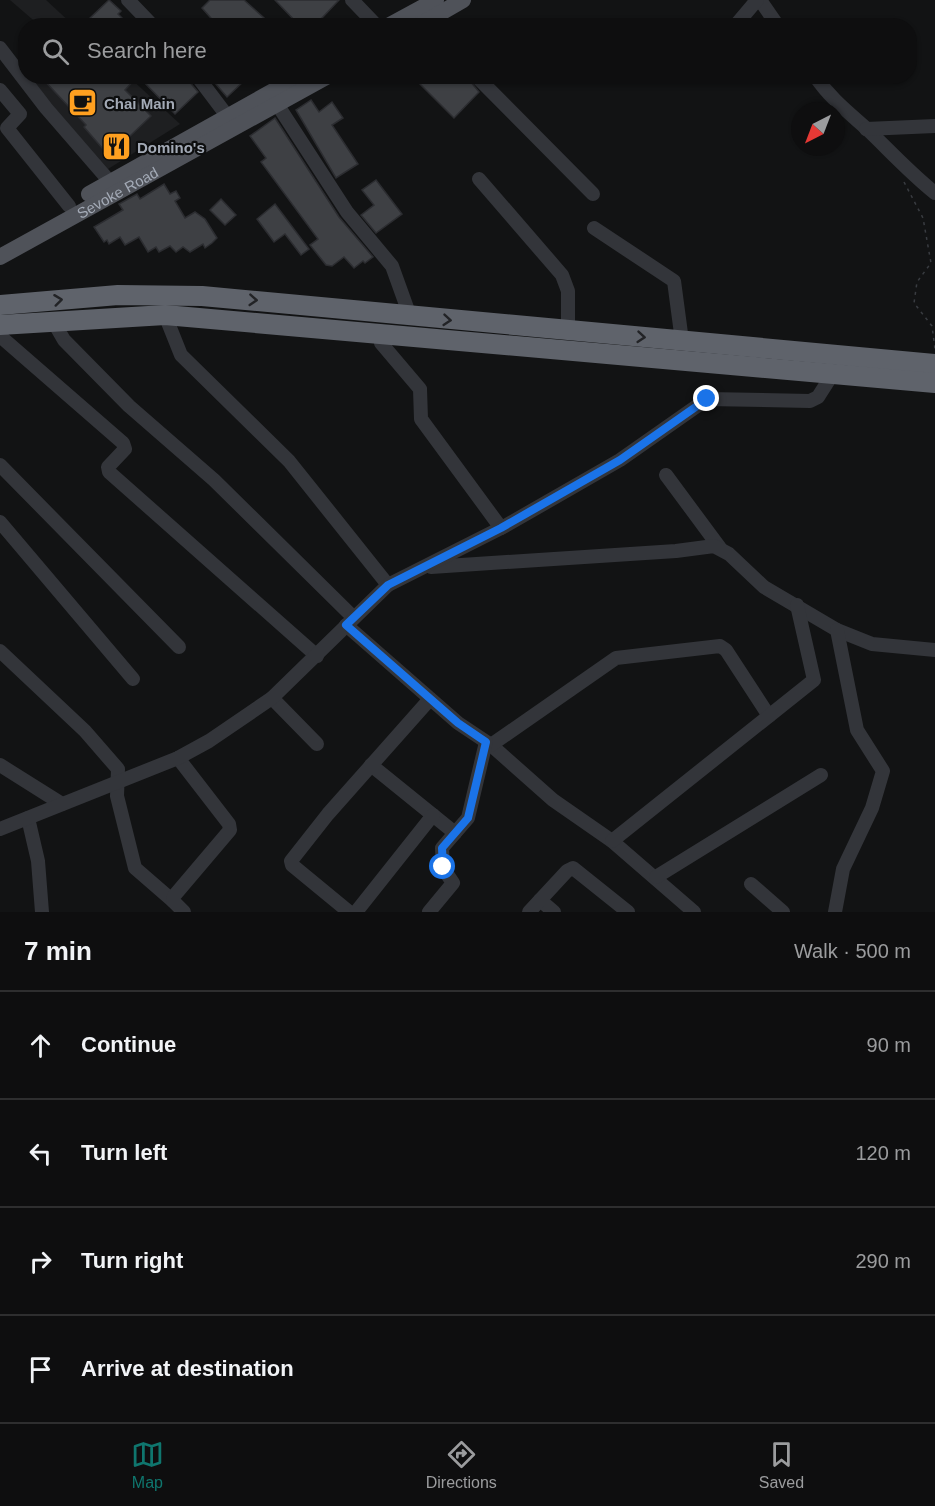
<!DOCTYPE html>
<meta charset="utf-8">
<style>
body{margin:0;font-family:Arial,sans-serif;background:#1c1c1d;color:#f1f3f6}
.compass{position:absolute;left:791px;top:102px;width:54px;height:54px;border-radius:50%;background:#0e0e0f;box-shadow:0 2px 4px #0004;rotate:222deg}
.stop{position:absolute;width:18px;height:18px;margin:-14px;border:4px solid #1a73e8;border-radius:50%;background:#fff}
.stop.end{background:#1a73e8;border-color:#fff;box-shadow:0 2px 6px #0008}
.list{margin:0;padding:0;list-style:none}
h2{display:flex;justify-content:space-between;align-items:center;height:78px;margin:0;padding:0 24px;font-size:26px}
h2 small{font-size:20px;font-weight:400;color:#9b9c9e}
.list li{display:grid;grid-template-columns:39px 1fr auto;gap:18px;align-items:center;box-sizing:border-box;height:108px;padding:0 24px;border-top:2px solid #2e2e2f}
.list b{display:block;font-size:22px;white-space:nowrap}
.list em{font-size:20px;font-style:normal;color:#9b9c9e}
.icon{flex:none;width:33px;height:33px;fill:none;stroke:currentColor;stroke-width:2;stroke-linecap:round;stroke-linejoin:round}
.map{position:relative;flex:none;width:935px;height:912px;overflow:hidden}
.search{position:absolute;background:#0e0e0f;box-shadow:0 2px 4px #0004;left:18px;right:18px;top:18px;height:66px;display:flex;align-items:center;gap:15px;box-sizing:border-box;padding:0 21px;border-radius:24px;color:#9b9c9e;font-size:22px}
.sheet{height:510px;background:#0e0e0f}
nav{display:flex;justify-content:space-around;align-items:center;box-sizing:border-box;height:84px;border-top:2px solid #2e2e2f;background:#0e0e0f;font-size:16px;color:#9b9c9e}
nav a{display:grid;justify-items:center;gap:3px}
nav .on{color:#0f766e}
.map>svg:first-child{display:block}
.built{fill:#1e1f21}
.building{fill:#3e4044;stroke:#2c2d31;stroke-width:1.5}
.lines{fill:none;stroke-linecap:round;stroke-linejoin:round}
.path{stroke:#393c41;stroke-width:1.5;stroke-dasharray:3 4.5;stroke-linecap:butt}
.minor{stroke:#33353a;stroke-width:14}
.major{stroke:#4f5259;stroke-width:16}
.highway{stroke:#5f636b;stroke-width:20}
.oneway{stroke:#222326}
.route{stroke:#1a73e8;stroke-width:8}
.labels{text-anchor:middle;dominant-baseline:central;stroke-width:4.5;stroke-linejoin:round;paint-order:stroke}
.poi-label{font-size:15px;font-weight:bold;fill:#a3aab6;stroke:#0d0e0f;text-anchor:start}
.street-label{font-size:15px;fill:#a3aab6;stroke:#0d0e0f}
</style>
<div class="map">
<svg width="935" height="912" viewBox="0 0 935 912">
<rect width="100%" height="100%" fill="#121314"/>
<g class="built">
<path d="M10,0H46L73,25H39Z"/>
<path d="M27,77H129L180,124L108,169Z"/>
</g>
<g class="building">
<path d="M109,0L121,11L118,14L124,20L119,26H94L88,20Z"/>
<path d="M210,0H244L273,26H218L202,8Z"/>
<path d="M275,0H339L321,19L328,26H300Z"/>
<path d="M40,76H138L125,90L151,116L109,156L84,127L86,125Z"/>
<path d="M138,76H168L172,81L179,76L185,82L188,80L198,92L175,114Z"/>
<path d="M209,76H239L244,81L227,97Z"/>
<path d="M412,76H466L479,92L454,118Z"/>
<path d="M311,100L319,112L332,102L343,118L332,125L358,164L336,178L296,110Z"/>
<path d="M275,118L339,217L373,257L365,263L363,261L354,268L344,257L332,266L326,265L310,245L318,239L261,162L266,158L250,136Z"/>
<path d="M376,180L402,214L376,233L361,215L374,205L362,190Z"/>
<path d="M164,184L170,194L176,191L180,198L175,201L185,218L195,212L205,219L217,238L212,243L205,248L203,244L190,252L183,247L176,252L170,246L159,252L156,247L148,252L139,237L125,245L120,237L109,244L107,240L104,242L94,227L123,210L119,204L137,194L140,199Z"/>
<path d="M221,199L236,215L225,225L210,210Z"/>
<path d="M275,204L309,249L301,255L285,234L274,242L257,219Z"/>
</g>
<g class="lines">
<path class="path" d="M904,182L923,218L931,263L917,282L914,303L932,326L935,349"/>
<g class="minor">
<path d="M128,0L153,26"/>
<path d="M352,0L377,26"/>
<path d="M760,0L778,26"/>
<path d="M735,26L757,0"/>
<path d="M0,48L46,108L111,183"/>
<path d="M197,76L234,125"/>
<path d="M476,76L593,194"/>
<path d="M815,76C830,98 848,112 867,129C890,151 910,173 935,193"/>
<path d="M0,90L20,114L7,128L69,206"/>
<path d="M277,104L347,212L392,266L410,316"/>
<path d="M866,129L935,126"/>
<path d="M479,179L562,275L568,291V330"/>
<path d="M594,228L674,281L682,341"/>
<path d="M165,315L181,355L289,461L388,585"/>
<path d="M53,321L64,340L129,406L214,480L353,617"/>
<path d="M379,333L381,343L420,389L421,419L501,528"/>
<path d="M0,336L123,443L125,449L108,467L109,472L317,656"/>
<path d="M0,465L179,647"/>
<path d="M666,475L720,548"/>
<path d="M0,522L133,679"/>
<path d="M431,567L676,551L714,546L729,554L764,587L837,630L872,644L935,650"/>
<path d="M346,625L458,723L491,745L553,800L612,841L694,912"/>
<path d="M0,651L85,731L118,769L117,796L135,868L173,901"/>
<path d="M272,698L317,744"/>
<path d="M491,745L616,658L720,646L726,650L769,716"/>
<path d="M178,758L229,824L230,830L174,896L173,901L184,912"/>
<path d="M0,765L62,804"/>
<path d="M371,765L455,833"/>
<path d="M28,818L38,861L42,912"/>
<path d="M0,829L178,758L209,741L272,698L388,585L505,526L620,460L707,399L810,401L818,397L832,375"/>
<path d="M612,841L814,680L797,605"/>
<path d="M656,877L821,775"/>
<path d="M751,884L783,912"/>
<path d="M540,900L554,912"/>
<path d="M349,912L292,865L291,861L328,814L430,699"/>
<path d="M356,912L433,815"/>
<path d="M429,912L453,883L443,868L442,848L468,818L486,742"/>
<path d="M529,912L567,871L573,868L628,912"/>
<path d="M835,912L843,869L872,808L883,771L857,730L837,630"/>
</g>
<g class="major">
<path d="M388,26L436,0"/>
<path d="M418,26L463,0"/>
<path d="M89,194L300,76"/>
<path id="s1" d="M0,257L328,76"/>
</g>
<g class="highway">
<path d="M0,305L118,295L202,296L935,364"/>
<path d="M0,325L165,315L935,383"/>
</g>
</g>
<defs><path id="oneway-chevron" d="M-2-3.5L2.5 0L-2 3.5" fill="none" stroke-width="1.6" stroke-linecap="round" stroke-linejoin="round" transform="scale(1.5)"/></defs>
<g class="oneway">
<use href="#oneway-chevron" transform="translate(58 300) rotate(-7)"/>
<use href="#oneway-chevron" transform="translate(253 300) rotate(4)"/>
<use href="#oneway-chevron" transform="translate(447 320) rotate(5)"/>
<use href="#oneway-chevron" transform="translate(641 337) rotate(5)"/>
</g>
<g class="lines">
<path class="route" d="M443,867L442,848L468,818L486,742L458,723L346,625L388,585L501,528L620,460L707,399"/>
</g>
<defs>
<symbol id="cafe-square" viewBox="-11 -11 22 22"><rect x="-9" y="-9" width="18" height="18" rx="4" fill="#ffa020" stroke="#0d0e0f"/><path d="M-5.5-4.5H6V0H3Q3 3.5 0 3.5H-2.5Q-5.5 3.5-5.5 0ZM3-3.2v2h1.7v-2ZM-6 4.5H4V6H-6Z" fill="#111"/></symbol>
<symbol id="restaurant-square" viewBox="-11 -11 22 22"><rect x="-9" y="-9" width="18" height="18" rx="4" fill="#ffa020" stroke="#0d0e0f"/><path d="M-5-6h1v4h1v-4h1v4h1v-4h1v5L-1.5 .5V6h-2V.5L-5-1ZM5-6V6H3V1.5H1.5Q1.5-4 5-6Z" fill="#111"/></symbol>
</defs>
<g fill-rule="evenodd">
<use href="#cafe-square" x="66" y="86" width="33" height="33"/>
<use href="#restaurant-square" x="100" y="130" width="33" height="33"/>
</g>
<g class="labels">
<g class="poi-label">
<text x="104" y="103">Chai Main</text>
<text x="137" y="147">Domino's</text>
</g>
<g class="street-label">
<text stroke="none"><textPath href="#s1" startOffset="134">Sevoke Road</textPath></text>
</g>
</g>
</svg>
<svg class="compass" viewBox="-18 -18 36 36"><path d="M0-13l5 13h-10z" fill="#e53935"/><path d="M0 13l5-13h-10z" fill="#9b9c9e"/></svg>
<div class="stop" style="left:443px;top:867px"></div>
<div class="stop end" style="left:707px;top:399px"></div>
<div class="search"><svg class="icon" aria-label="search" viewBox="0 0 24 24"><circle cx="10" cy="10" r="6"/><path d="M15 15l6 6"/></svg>Search here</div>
</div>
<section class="sheet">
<h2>7 min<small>Walk · 500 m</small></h2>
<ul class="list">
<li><svg class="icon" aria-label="ahead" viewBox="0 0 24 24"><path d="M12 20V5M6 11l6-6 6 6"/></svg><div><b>Continue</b></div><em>90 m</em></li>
<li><svg class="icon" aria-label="left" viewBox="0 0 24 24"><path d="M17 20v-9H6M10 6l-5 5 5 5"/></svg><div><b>Turn left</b></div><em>120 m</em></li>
<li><svg class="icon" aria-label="right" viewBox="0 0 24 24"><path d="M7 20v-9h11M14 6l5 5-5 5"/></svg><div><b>Turn right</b></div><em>290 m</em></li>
<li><svg class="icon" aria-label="arrive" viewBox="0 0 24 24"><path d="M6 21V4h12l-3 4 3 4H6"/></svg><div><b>Arrive at destination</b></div></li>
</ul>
</section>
<nav>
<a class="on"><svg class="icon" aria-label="map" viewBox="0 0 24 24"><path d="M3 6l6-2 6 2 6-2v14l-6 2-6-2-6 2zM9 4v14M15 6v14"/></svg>Map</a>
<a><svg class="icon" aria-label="directions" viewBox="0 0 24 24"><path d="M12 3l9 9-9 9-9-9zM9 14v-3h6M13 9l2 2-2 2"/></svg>Directions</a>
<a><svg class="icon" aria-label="saved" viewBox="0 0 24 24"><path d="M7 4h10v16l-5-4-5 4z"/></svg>Saved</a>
</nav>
